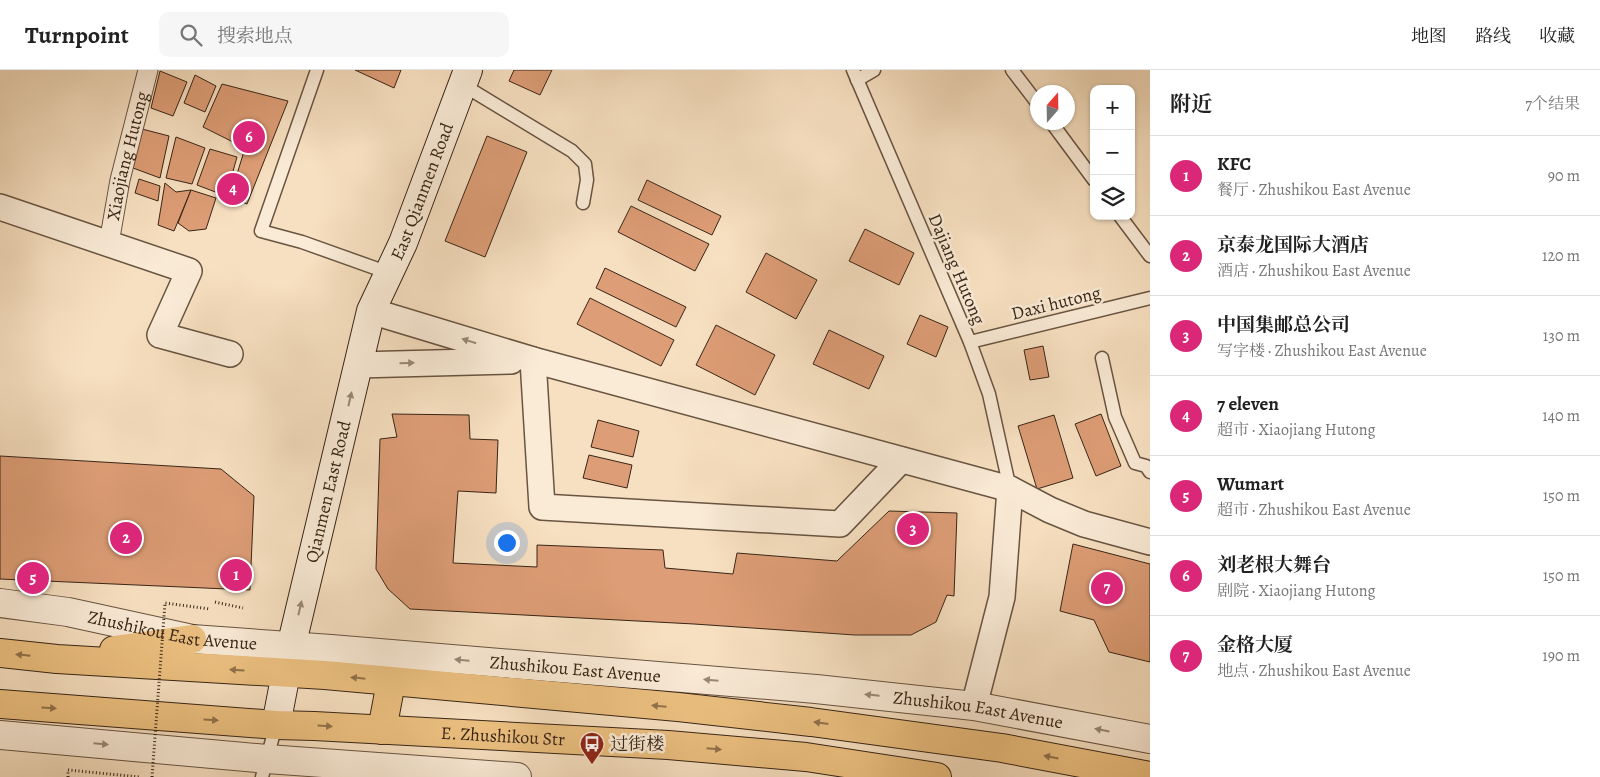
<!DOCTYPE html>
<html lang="zh">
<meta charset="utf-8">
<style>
body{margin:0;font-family:Alegreya,"Noto Serif SC",serif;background:#f6f6f6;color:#222}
.controls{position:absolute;right:15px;top:15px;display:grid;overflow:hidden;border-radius:10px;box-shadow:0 1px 4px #0004}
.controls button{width:45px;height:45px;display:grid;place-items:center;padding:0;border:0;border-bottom:1px solid #e0e0e0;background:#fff;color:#222;font:25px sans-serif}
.compass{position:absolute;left:1030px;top:15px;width:45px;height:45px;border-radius:50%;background:#fff;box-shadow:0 1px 4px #0004;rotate:20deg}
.you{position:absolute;left:506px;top:472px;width:18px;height:18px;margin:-12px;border:4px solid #fff;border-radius:50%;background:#1a73e8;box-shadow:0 0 0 8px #1a73e833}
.badge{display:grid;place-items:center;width:32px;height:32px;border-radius:50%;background:#db2777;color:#fff;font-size:16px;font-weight:700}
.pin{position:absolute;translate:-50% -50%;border:2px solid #fff;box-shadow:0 1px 5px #0006}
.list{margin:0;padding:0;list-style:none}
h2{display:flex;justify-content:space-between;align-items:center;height:65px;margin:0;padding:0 20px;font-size:21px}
h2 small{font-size:16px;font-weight:400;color:#767676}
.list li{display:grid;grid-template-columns:32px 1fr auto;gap:15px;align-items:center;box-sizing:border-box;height:80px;padding:0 20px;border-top:1px solid #e0e0e0}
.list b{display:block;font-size:19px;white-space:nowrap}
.list p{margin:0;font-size:16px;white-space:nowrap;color:#767676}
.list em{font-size:16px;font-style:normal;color:#767676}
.icon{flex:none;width:28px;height:28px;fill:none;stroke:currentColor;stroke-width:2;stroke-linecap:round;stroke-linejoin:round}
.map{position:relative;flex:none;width:1150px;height:707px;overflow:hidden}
header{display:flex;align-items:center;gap:30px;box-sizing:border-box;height:70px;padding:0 25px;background:#fff;border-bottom:1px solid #e0e0e0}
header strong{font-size:24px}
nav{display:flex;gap:28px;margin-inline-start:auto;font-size:18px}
.search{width:350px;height:45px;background:#f6f6f6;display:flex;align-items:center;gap:12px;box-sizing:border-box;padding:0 18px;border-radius:10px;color:#767676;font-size:19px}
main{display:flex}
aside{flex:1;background:#fff}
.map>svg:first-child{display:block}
.building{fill:#dd9d76;stroke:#382516}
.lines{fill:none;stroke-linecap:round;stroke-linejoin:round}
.service-casing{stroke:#685441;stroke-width:15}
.pedestrian-casing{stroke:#685441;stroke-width:21}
.minor-casing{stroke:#685441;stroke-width:28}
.tertiary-casing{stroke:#685441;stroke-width:30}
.secondary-casing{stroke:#382516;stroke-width:30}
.primary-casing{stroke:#382516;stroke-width:30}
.path{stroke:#382516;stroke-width:3;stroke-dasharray:1 2.5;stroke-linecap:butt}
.service{stroke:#faebd7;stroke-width:12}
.pedestrian{stroke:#faebd7;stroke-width:19}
.minor{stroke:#faebd7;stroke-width:25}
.tertiary{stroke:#faebd7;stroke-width:28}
.secondary{stroke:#faebd7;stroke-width:28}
.primary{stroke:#ecc080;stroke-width:28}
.path-bridge{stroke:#382516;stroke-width:3;stroke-dasharray:1 2.5;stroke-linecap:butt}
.oneway{fill:#998876}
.oneway2{fill:#92724b}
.labels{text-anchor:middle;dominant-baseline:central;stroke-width:5;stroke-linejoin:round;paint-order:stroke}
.street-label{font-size:18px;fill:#382516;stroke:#faebd7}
.poi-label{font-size:18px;fill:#382516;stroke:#faebd7;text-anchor:start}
</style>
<header>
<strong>Turnpoint</strong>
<div class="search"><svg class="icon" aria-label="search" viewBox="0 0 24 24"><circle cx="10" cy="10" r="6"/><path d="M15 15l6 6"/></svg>搜索地点</div>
<nav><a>地图</a><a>路线</a><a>收藏</a></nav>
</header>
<main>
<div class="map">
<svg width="1150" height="707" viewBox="0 0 1150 707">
<rect width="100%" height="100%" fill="#f7e0c1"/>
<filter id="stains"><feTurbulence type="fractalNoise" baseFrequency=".004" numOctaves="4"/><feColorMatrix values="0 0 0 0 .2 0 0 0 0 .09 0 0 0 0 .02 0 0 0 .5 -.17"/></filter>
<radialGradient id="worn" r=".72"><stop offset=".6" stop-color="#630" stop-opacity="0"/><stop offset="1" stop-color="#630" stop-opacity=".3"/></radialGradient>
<g class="building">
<path d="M355,0H401L394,18Z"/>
<path d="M514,0H552L540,25L509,11Z"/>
<path d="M160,1L187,12L173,46L151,38Z"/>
<path d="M195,5L216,16L205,42L184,33Z"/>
<path d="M222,14L288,31L247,134L230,127L245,78L203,57Z"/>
<path d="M142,59L169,66L160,108L133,98Z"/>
<path d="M487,66L527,82L485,187L445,171Z"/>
<path d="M176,67L205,78L192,114L166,108Z"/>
<path d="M210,79L237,87L226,126L197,115Z"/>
<path d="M139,109L160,116L158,131L135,123Z"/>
<path d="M647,110L721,146L712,165L638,130Z"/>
<path d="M165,113L176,122L191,120L174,161L158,155Z"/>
<path d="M191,120L216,128L206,159L189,161L178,153Z"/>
<path d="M631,136L709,174L695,201L618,162Z"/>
<path d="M865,159L914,183L899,215L849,191Z"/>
<path d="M766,183L817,210L796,249L746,222Z"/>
<path d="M605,198L686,237L676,257L596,218Z"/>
<path d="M590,228L674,270L661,296L577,254Z"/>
<path d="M920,245L948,257L936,287L907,274Z"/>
<path d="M716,255L775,285L755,325L696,295Z"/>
<path d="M829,260L884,286L869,319L813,294Z"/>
<path d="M1043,276L1049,307L1030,310L1024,280Z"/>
<path d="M392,344L469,345L470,369L498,370L496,423L458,421L453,493L537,497V475L663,480L665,498L733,504L737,483L837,491L889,441L957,443L954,526L947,525L936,552L911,565H855L694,554L410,539L388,519L376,499L380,369L397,367Z"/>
<path d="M1101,344L1121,396L1096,406L1075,354Z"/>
<path d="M1054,345L1073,408L1037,419L1018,356Z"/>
<path d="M598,350L639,361L633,387L591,377Z"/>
<path d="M589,385L632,395L627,418L583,408Z"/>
<path d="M0,386L221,399L254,426L250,520L0,509Z"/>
<path d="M1073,474L1150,494V592L1109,582L1094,550L1060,541Z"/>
</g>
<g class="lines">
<defs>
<g id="service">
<path d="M317,0L261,161L302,172L389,203"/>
<path d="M853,0L970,272L989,324L1010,419"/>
<path d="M1012,0L1038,34"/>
<path d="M857,10L874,0"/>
<path d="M463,15L572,81L585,94L587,110L583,133"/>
<path d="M1051,52L1094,110"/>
<path d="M1120,146L1150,186"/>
<path d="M970,272L1150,228"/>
<path d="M1102,288L1115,347L1135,393L1146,396L1150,402"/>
<path d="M262,707L276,655"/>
</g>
<g id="pedestrian">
<path id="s1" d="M109,173L120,110L148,0"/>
</g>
<g id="minor">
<path d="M0,137L189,201L160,265L230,284"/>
<path d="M371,241L533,290L1010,419L1050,440L1084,454L1150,472"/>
<path d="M533,290L542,437L840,454L901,390"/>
<path d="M358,295L511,291"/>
<path d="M974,636L1002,527L1010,419"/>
</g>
<g id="tertiary">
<path id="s2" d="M0,533L68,542L192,569L331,579L816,619L974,636L1150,669"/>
<path d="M0,665L267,689L517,707"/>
</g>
<g id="secondary">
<path id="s3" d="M276,655L291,577L371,241L403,173L468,0"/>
</g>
<g id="primary">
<path d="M114,580L192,569"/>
<path d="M0,583L57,589L325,605L678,637L811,652L1002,678L1150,706"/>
<path id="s4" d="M0,634L276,655L314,656L668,675L806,687L937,707"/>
<path d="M382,660L391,612"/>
</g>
</defs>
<use href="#service" class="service-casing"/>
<use href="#pedestrian" class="pedestrian-casing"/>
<use href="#minor" class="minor-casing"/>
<use href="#tertiary" class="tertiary-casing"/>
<use href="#secondary" class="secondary-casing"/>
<use href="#primary" class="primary-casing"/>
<g class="path">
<path d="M215,532L243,538"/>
<path d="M68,707V700L140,707"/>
</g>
<use href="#service" class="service"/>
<use href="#pedestrian" class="pedestrian"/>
<use href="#minor" class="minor"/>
<use href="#tertiary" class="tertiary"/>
<use href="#secondary" class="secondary"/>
<use href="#primary" class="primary"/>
<path class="path-bridge" d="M152,707L165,533L210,539"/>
</g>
<defs><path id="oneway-solid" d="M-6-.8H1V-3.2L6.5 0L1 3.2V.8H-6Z" transform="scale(1.25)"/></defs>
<g class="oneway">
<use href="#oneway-solid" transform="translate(469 271) rotate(-163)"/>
<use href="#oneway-solid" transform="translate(407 293) rotate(-1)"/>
<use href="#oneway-solid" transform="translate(350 329) rotate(-77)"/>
<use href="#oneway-solid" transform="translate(300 538) rotate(-77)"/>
<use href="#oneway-solid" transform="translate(462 590) rotate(-175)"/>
<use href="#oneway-solid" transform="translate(711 610) rotate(-175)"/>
<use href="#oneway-solid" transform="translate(872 625) rotate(-174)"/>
<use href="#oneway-solid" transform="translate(1102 660) rotate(-169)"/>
<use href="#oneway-solid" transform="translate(101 674) rotate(5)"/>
</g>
<g class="oneway2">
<use href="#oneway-solid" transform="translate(23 585) rotate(-174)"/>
<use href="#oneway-solid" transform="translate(237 600) rotate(-177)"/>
<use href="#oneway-solid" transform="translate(358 608) rotate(-174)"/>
<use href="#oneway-solid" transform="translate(659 636) rotate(-175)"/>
<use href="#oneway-solid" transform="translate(49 638) rotate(4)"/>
<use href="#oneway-solid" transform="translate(211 650) rotate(4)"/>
<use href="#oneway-solid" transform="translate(821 653) rotate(-172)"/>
<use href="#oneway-solid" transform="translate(325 656) rotate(3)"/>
<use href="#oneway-solid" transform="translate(714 679) rotate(5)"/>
<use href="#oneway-solid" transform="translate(1051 687) rotate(-169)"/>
</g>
<defs>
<symbol id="bus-pin" viewBox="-11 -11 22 30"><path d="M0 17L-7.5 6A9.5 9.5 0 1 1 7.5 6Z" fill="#8f2418" stroke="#faebd7"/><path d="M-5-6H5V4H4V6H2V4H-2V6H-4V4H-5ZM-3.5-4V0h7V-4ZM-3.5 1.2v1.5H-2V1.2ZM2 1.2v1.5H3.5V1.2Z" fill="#fff"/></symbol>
</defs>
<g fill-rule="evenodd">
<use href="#bus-pin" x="578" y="660" width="28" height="38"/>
</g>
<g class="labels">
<g class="street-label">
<text stroke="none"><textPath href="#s1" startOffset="89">Xiaojiang Hutong</textPath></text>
<text stroke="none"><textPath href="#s3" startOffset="555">East Qianmen Road</textPath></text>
<text transform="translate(957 199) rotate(67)">Dajiang Hutong</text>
<text transform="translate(1056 233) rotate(-14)">Daxi hutong</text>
<text stroke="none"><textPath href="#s3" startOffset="239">Qianmen East Road</textPath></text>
<text stroke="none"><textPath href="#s2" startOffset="175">Zhushikou East Avenue</textPath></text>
<text stroke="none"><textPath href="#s2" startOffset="580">Zhushikou East Avenue</textPath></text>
<text stroke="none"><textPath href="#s2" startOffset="985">Zhushikou East Avenue</textPath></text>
<text stroke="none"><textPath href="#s4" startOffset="504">E. Zhushikou Str</textPath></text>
</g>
<g class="poi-label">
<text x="610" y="674">过街楼</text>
</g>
</g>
<rect width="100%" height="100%" filter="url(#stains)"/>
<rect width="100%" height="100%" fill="url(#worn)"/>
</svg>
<div class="controls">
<button>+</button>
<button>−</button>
<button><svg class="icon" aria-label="layers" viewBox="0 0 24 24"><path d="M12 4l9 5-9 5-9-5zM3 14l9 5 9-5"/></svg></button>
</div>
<svg class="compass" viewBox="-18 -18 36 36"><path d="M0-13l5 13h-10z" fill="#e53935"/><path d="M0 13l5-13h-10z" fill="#767676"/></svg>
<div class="you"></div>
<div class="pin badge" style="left:236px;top:505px">1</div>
<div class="pin badge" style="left:126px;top:468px">2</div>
<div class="pin badge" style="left:913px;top:459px">3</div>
<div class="pin badge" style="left:233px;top:119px">4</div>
<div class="pin badge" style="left:33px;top:508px">5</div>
<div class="pin badge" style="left:249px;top:67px">6</div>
<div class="pin badge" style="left:1107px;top:518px">7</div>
</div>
<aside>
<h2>附近<small>7个结果</small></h2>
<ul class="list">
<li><span class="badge">1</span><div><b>KFC</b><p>餐厅 · Zhushikou East Avenue</p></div><em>90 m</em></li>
<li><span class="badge">2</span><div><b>京泰龙国际大酒店</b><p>酒店 · Zhushikou East Avenue</p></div><em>120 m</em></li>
<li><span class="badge">3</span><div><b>中国集邮总公司</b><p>写字楼 · Zhushikou East Avenue</p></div><em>130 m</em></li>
<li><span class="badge">4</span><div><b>7 eleven</b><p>超市 · Xiaojiang Hutong</p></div><em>140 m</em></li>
<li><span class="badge">5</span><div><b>Wumart</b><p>超市 · Zhushikou East Avenue</p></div><em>150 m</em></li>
<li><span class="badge">6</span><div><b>刘老根大舞台</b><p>剧院 · Xiaojiang Hutong</p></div><em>150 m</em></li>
<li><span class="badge">7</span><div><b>金格大厦</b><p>地点 · Zhushikou East Avenue</p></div><em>190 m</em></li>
</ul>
</aside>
</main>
